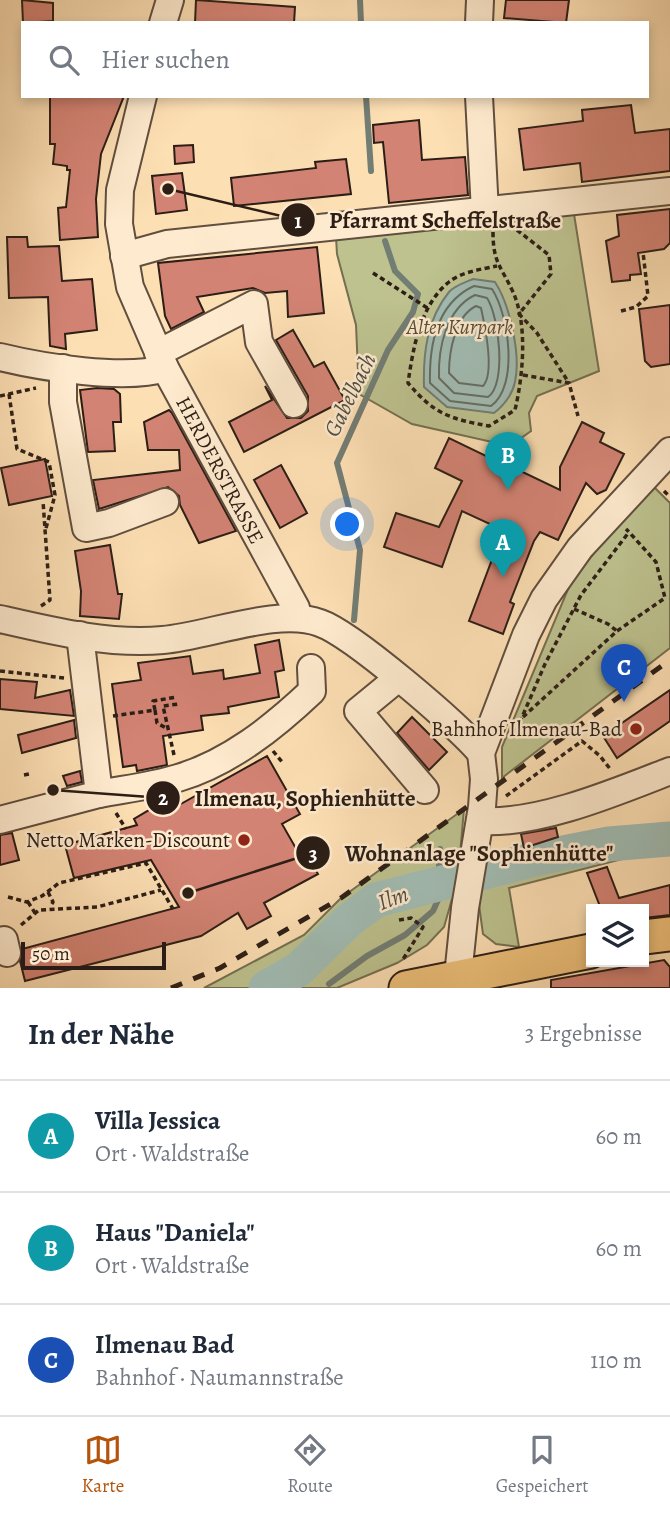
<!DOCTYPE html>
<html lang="de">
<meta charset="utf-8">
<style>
body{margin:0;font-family:Alegreya,serif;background:#f6f6f7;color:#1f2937}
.controls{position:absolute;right:21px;bottom:21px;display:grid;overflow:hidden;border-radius:0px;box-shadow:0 4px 10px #0003}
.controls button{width:63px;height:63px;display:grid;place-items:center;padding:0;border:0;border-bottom:2px solid #e0e1e3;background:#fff;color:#1f2937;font:35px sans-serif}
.scale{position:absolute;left:21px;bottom:18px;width:145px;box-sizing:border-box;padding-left:7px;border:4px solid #2c1e16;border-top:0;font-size:19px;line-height:24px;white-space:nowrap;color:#2c1e16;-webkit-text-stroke:5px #feeace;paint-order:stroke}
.you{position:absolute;left:348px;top:525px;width:24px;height:24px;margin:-18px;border:5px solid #fff;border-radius:50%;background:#1a73e8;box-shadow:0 0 0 10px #1a73e833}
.badge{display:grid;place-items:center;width:46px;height:46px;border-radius:50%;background:#b45309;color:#fff;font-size:23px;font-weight:700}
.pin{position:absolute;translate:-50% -58px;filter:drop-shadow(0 2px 4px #0008)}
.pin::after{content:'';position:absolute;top:37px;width:24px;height:21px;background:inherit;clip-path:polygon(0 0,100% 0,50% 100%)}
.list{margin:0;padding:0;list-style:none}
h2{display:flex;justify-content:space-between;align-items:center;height:91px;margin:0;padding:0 28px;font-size:30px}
h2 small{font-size:23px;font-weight:400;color:#747a83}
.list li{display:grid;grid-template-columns:46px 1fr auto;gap:21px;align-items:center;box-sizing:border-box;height:112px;padding:0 28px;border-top:2px solid #e0e1e3}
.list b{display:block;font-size:26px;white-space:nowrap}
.list p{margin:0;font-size:23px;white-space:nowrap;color:#747a83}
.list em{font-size:23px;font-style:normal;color:#747a83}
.icon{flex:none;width:38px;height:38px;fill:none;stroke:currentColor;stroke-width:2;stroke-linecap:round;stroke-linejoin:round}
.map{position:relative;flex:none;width:670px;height:988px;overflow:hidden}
.search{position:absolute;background:#fff;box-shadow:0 4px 10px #0003;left:21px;right:21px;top:21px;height:77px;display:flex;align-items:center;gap:18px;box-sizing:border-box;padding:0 24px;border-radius:0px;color:#747a83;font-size:26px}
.sheet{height:427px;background:#fff}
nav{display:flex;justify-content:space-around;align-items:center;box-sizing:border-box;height:98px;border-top:2px solid #e0e1e3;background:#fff;font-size:19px;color:#747a83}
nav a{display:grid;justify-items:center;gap:4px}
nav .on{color:#b45309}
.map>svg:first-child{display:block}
.green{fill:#bdc28f;stroke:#747052;stroke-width:2}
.water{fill:#a1bcb3;stroke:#727d74;stroke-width:2}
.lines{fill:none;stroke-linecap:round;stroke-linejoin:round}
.shore{stroke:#666d64;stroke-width:2}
.stream{stroke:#727d74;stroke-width:6}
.river{stroke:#a1bcb3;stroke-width:35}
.building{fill:#d38374;stroke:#2c1e16;stroke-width:2}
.minor-casing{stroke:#604e3e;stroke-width:30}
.major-casing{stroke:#2c1e16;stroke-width:37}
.path{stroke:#2c1e16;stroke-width:3.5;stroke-dasharray:5 3.5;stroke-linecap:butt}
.minor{stroke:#feeace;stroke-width:26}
.major{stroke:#eec07a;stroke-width:33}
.rail{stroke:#2c1e16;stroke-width:5;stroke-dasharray:12 12;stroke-linecap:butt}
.poi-dot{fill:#8f2418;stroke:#feeace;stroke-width:2.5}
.labels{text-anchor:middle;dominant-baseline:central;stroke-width:5;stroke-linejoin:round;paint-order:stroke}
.park-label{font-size:21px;font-style:italic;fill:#584f3a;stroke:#feeace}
.street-label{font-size:21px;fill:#2c1e16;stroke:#feeace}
.poi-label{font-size:21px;fill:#2c1e16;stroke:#feeace;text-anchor:end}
.water-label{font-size:23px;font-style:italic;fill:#4f4d45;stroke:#feeace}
.leader{fill:none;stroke:#2c1e16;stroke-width:2.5}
.callout-dot{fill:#2c1e16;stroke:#feeace;stroke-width:2.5}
.mark-label{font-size:21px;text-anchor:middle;font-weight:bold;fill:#fff}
.callout-label{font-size:23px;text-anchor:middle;font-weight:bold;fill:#2c1e16;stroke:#feeace;stroke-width:5;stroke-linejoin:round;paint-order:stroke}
</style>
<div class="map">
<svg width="670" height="988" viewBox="0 0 670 988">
<rect width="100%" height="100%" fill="#fddfb4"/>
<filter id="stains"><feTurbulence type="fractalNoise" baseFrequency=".00286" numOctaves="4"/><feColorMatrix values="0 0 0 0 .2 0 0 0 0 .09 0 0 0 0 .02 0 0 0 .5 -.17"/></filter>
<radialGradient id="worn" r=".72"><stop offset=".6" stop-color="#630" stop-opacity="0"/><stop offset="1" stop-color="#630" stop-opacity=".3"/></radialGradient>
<g class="green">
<path d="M574,214L599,371L537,396L529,413L531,431L510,446L412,424L359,394L356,325L337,254L336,237Z"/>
<path d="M650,483L670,503V648L502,778V747L571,582Z"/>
<path d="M464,809L458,878L444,927L427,945L397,963L337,988H204L304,935L341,898Z"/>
<path d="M670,830V854L626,858L509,888L519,947L496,944L483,934L479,905L486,860L587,838Z"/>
</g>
<path class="water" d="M473,279L495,282C510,305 521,355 515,382C512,396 504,405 494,413L447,407L424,387C423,353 427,319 449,292C454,286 466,282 473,279Z"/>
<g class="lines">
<g class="shore">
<path d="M474,286L492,289C509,315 519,386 491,406L450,401L430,383C429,345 437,303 474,286Z"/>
<path d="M475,295L487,298C499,316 507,384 488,397L454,393L439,378C438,348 446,309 475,295Z"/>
<path d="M476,306L481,308C485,326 495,373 483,386L459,383L449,373C449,352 455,316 476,306Z"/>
</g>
<g class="stream">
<path d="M360,0L361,23"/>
<path d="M366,96L371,171"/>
<path d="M354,620L360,550L337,463L388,350L413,312L418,294L395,271L385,241"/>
<path d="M438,884L440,849"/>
<path d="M329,984L367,956L405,935L433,911L446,882"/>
</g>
<path class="river" d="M266,988L299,969L349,920L376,900L543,857L609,844L670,839"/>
</g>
<g class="building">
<path d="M22,0L53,3V21L23,23Z"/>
<path d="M196,0L295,7L294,23H195Z"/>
<path d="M506,0H569L566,23L504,18Z"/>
<path d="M50,96H124L101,154L96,199L98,237L60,240L58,208L66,207L70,170H67V166L53,164L55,144H50Z"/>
<path d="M631,105L635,133L670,129V171L582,182L580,163L524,170L519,129L583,121L582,110Z"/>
<path d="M419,120L422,160L465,157L468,195L389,203L383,142L374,143L373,125Z"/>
<path d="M193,145L194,162L175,164L174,146Z"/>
<path d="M346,159L351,194L234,206L231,178L316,168L315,162Z"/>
<path d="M182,173L187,210L156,214L152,176Z"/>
<path d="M670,209V243L664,249L638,253L641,274L630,275V280L612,282L606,241L619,236L617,215Z"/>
<path d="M7,237H27L28,247L59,246L62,281L92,279L97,330L65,334L66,349L50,346L48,297L9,298Z"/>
<path d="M317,247L324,313L288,317L287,291L265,293L253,288L197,297L204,312L171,329L165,316L158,263Z"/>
<path d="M670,305V364L651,367L645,361L639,309Z"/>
<path d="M293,330L314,367L324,362L345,400L244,452L229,422L272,400L265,386L287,418H301L308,411V396L276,340Z"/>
<path d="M97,388L114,389L120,394L121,422H113L115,451L88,452L80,390Z"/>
<path d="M169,410L172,413L236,531L199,543L180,505L179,496L168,487L99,509L93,480L180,470L179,450H148L144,422Z"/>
<path d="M582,422L604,433L600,442L624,454L606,490L597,494L586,483L558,540L540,532L534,541L510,602L514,604L503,634L469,621L503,530L462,511L442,567L384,547L396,513L439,527L462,481L435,468L449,438L490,458L494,449L514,458L510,466L560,490V467Z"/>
<path d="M45,459L52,496L9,505L1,468Z"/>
<path d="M281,465L307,513L280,528L254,480Z"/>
<path d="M110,545L118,594H122L119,619L80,616L81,591L75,551Z"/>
<path d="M279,640L284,670L275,672L279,697L228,707L229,713L201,716L203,730L163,736L167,765L137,771L136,765L123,767L112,684L141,680L138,663L190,656L193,674L223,670L224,679L260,673L255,645Z"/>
<path d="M0,679L37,682L35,698L70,690L74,716L0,709Z"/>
<path d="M670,690V721L617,758L603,736Z"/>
<path d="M412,717L447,752L429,770L397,733Z"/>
<path d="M74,720L76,738L22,753L18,735Z"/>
<path d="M267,756L300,814L282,824L302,859L308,856L318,874L264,903L271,916L247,929L238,913L201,936L25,981L20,961L22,949L179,907L151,860L74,878L65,845L137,825L134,819L156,806L161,815Z"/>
<path d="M80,771L82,782L67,786L63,776Z"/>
<path d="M556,828L558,837L524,848L521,834Z"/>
<path d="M12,833L19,860L0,865V835Z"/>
<path d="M607,867L619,898L670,885V915L644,918V909H601L587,873Z"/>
<path d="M664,960L670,967V988H551V980Z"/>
</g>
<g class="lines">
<defs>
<g id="minor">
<path d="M163,23L170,0"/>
<path d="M479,23L480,0"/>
<path d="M143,96L120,190L119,224L130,287L165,368L296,608L298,618"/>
<path d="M479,96L485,212"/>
<path d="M124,256L167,244L670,191"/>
<path d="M158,353L254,304L259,342L294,404"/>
<path d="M0,357C41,367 126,381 165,368"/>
<path d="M63,368V402L86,528L109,523L165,502"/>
<path d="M0,619C52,631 110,645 163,640C208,636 279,607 320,623C352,634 458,725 481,753"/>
<path d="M397,679L358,711L425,790"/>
<path d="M99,794C125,789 152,786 178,778C229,763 274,727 312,691L311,668"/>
<path d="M0,820L99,794L80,635"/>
<path d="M480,821C538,825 616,792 670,771"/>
<path d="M0,941L4,940L7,953"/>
<path d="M458,976L465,908L482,807L484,779L481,753L526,635L544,599L580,548L670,451"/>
</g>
<g id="major">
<path d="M644,937L670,934"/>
<path d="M406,988L591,951"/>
</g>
</defs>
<use href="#minor" class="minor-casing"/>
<use href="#major" class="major-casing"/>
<g class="path">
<path d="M517,230L549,255L551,274L519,314L537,333L569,383"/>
<path d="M493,232C493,263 501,266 513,292C528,325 523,376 515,410L489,426C450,419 434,414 408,383C413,349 420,305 449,282C461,272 482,269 497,266"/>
<path d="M373,273L429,309"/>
<path d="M621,311L636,307L648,296L643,252"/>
<path d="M523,375L569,383L578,416"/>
<path d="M9,394L17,449L49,462L55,495L45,532"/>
<path d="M0,396L36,388"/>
<path d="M664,491L670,497"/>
<path d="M41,606L50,600L43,501"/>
<path d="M574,609L608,624L617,631"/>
<path d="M0,671L64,678"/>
<path d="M155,710L157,723L168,729"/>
<path d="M113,716L155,710L153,701L177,697"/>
<path d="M523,717L617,631L665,598L656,562L629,532"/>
<path d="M513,738L545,664L581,595L629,532L626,529"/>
<path d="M273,751L283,763"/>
<path d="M174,755L163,706L179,704"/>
<path d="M24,775L29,774"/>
<path d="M506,796L582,741L600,756L611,770"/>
<path d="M116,813L126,829"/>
<path d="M48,892L53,902L50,907"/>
<path d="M8,897L27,902L42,896L59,883L146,863L173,909"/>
<path d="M28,902L35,913"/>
<path d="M399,920L411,918L423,927L402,961"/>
<path d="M21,925L39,910L97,907L161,890"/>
</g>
<use href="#minor" class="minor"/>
<use href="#major" class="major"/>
<path class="rail" d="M171,988L220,968L341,898L670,660"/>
</g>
<g class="poi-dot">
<circle cx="636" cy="729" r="7"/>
<circle cx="244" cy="840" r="7"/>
</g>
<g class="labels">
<g class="park-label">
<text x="460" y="327">Alter Kurpark</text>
</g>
<g class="street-label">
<text transform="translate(220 470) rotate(62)">HERDERSTRASSE</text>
</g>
<g class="poi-label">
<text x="622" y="729">Bahnhof Ilmenau-Bad</text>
<text x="230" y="840">Netto Marken-Discount</text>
</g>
<g class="water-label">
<text transform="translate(350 395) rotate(-64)">Gabelbach</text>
<text transform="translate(393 898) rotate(-20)">Ilm</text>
</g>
</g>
<path class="leader" d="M168 189L298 220M53 790L163 798M188 893L313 853"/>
<g class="callout-dot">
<circle cx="168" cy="189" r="7"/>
<circle cx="53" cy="790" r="7"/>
<circle cx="188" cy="893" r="7"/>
<circle cx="298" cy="220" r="18"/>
<circle cx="163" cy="798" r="18"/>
<circle cx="313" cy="853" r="18"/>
</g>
<g class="mark-label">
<text x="298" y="228">1</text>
<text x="163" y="805">2</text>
<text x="313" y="861">3</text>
</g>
<g class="callout-label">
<text x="445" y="228">Pfarramt Scheffelstraße</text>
<text x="305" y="806">Ilmenau, Sophienhütte</text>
<text x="479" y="861">Wohnanlage "Sophienhütte"</text>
</g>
<rect width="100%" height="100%" filter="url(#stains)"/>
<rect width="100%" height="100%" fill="url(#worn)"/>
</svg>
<div class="controls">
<button><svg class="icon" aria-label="layers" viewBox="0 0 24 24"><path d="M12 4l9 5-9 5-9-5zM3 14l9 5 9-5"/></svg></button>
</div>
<div class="scale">50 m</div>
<div class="you"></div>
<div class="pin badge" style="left:503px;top:577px;background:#0f9aa8">A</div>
<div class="pin badge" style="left:508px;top:490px;background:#0f9aa8">B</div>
<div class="pin badge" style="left:624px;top:702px;background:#1a4fb4">C</div>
<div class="search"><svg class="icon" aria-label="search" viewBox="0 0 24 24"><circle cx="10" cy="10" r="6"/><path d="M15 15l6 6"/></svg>Hier suchen</div>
</div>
<section class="sheet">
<h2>In der Nähe<small>3 Ergebnisse</small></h2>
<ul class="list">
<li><span class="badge" style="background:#0f9aa8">A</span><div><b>Villa Jessica</b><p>Ort · Waldstraße</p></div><em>60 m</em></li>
<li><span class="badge" style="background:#0f9aa8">B</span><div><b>Haus &quot;Daniela&quot;</b><p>Ort · Waldstraße</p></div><em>60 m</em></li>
<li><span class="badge" style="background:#1a4fb4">C</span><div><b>Ilmenau Bad</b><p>Bahnhof · Naumannstraße</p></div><em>110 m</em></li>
</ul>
</section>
<nav>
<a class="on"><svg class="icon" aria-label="map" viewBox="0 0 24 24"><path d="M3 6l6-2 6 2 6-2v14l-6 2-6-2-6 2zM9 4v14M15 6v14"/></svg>Karte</a>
<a><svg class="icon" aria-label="directions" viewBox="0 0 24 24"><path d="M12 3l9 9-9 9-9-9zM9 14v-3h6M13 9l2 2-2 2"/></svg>Route</a>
<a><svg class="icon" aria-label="saved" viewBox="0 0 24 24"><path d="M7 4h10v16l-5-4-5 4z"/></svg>Gespeichert</a>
</nav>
